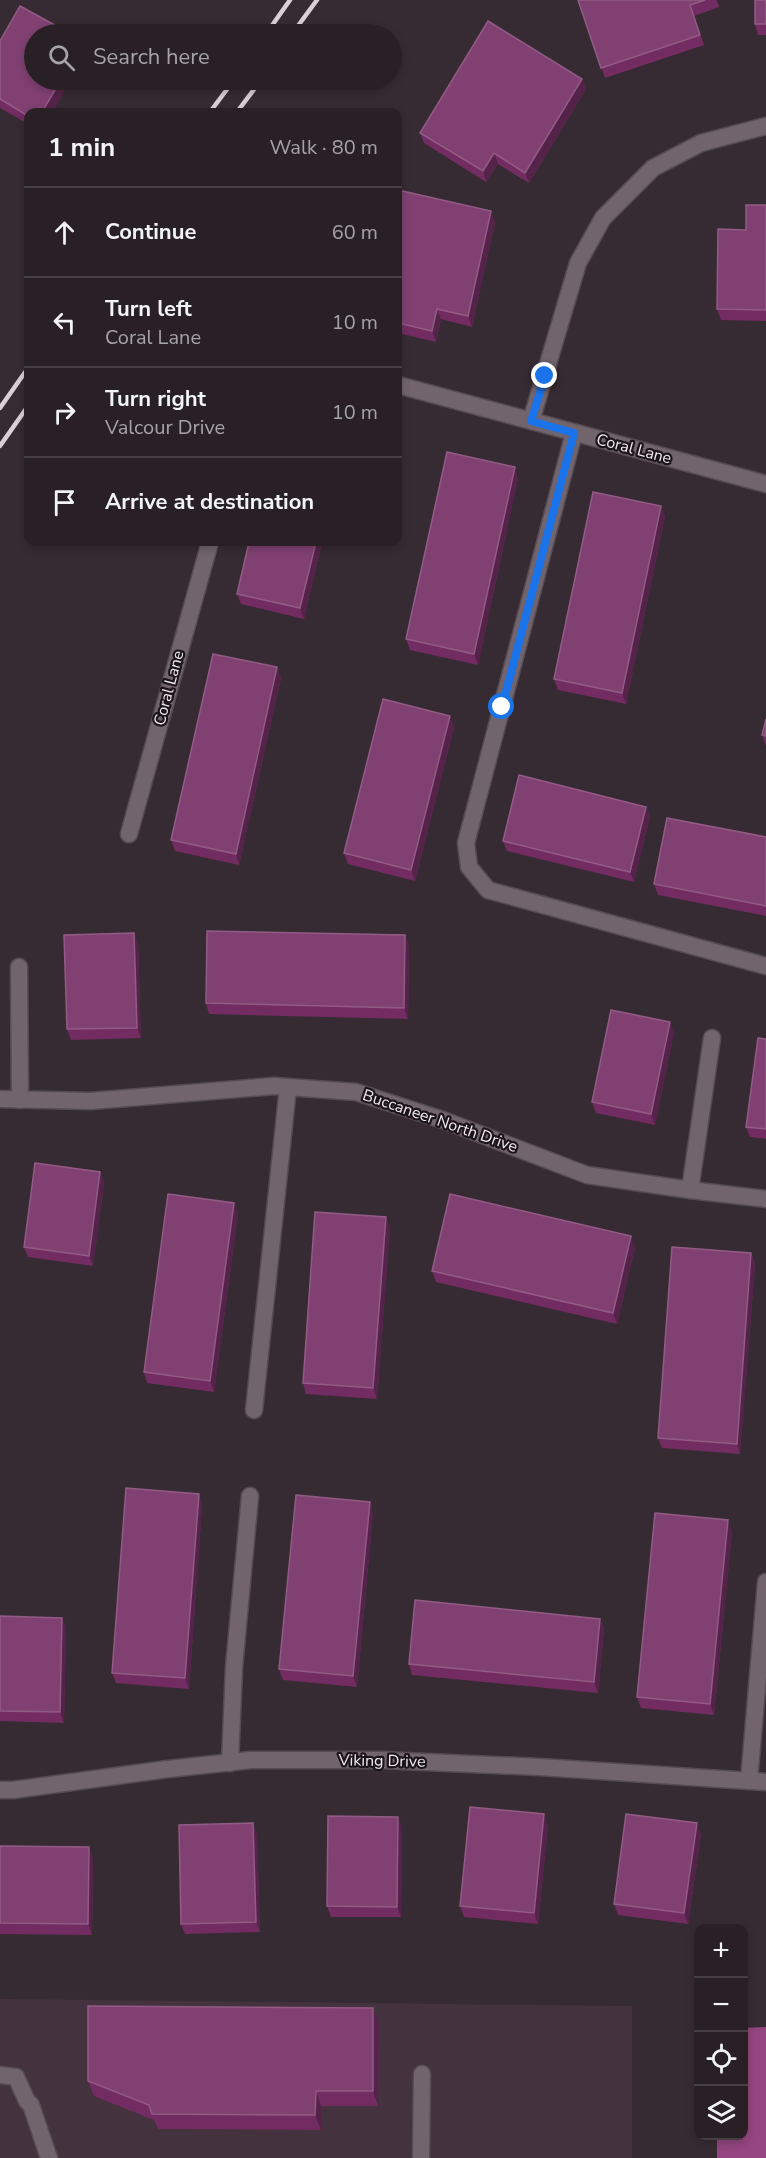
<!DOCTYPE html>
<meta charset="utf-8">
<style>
body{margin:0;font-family:"Nunito Sans",sans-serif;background:#31282e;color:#f1f3f6}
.controls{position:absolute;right:18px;bottom:18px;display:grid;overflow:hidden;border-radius:12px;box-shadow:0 3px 9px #0003}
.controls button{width:54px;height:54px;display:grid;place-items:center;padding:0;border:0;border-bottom:2px solid #453e43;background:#292026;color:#f1f3f6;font:30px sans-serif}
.stop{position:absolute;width:18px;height:18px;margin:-14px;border:4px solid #1a73e8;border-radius:50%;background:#fff}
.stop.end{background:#1a73e8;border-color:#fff;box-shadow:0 2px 6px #0008}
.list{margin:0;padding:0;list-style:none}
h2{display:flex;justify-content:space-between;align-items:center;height:78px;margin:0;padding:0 24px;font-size:26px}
h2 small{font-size:20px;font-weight:400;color:#a5a3a7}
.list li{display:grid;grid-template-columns:39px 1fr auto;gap:18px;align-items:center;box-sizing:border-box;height:90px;padding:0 24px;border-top:2px solid #453e43}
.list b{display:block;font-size:22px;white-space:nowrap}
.list p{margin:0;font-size:20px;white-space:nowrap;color:#a5a3a7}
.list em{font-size:20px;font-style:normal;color:#a5a3a7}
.icon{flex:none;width:33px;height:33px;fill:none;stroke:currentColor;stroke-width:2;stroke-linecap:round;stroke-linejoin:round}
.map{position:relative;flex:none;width:766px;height:2158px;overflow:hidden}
.search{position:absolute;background:#292026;box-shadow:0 3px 9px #0003;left:24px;top:24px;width:378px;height:66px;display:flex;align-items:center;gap:15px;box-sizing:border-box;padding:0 21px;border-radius:33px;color:#a5a3a7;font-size:22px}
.panel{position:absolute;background:#292026;box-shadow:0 3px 9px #0003;left:24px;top:108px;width:378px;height:438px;border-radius:12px}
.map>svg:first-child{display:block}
.built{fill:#44323e}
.water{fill:#93467f}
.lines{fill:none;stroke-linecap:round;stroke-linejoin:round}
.service-casing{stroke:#554b52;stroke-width:19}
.minor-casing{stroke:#554b52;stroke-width:19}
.service{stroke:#72646d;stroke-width:16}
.minor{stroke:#72646d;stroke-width:16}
.rail{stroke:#d9d0d6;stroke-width:4.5}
.wall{fill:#732c62}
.shaded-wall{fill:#552349}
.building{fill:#804172;stroke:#925b85;stroke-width:1.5}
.route{stroke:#1a73e8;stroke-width:8}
.labels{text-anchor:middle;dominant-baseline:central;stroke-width:4.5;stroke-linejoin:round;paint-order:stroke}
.street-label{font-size:16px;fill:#f1e9ee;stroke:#1b1519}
</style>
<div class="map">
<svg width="766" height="2158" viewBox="0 0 766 2158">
<rect width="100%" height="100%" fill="#372b33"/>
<path class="built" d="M0,1999L632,2006V2158H0Z"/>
<path class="water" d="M766,2027V2158H717V2136H744V2028Z"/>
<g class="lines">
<defs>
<g id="service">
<path d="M19,967L20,1100"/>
<path d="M0,2075L16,2077L27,2101L31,2105L49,2158"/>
<path d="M421,2158L422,2074"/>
</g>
<g id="minor">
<path d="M398,385L766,484"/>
<path d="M531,421L578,263L603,218L653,168L701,143L766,126"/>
<path d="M574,433L466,843L469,867L488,890L766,966"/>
<path d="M129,834L210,542"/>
<path d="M0,1099L91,1101L274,1086L356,1092L443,1120L587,1175L690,1190L766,1199"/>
<path d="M690,1190L712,1038"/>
<path d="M254,1410L288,1087"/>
<path d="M230,1763L234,1667L250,1496"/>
<path d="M749,1781L766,1582"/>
<path d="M0,1790H13L168,1769L251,1760H381L540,1767L766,1782"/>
</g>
</defs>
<use href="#service" class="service-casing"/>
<use href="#minor" class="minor-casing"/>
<use href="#service" class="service"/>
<use href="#minor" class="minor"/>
<g class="rail">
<path d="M266,34L290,0"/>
<path d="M292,34L317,0"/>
<path d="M210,112L234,80"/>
<path d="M237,112L261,80"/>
<path d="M0,408L28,368"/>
<path d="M0,446L28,406"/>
</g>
</g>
<g class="wall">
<path d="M578,0H717L719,7L694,16L704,45L605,78Z"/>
<path d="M766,0V35H758L755,24Z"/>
<path d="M0,41L34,80H71L52,112H28V124L0,108Z"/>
<path d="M582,79L586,89L529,183L498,164L486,182L424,143L420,133Z"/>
<path d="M398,190L495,222L472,327L441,319L436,342L398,333Z"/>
<path d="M766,205V321L721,320L717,309Z"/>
<path d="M518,478L478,665L410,650L406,639Z"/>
<path d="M661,506L665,516L626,704L558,690L554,679Z"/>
<path d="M322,542L304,619L241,604L237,594Z"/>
<path d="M281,678L239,865L175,851L171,840Z"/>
<path d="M766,719V746L762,735Z"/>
<path d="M454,727L415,881L348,864L344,853Z"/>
<path d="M646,807L650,817L634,882L507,851L503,841Z"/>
<path d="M766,837V916L658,895L654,884Z"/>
<path d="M134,933L138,944L141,1038L71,1040L67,1029Z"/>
<path d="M405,935L409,946L408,1019L209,1014L206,1003Z"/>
<path d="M674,1032L655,1125L596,1113L592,1102Z"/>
<path d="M766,1039V1139L750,1137L746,1127Z"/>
<path d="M100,1172L104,1183L93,1266L28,1257L24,1247Z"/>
<path d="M234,1203L238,1214L214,1392L147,1383L144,1372Z"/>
<path d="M390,1228L377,1399L306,1394L303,1383Z"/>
<path d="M635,1247L617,1324L436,1282L432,1271Z"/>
<path d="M751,1253L755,1264L740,1454L662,1448L658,1438Z"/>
<path d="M202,1505L189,1689L116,1683L112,1673Z"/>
<path d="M373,1513L357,1687L283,1680L279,1669Z"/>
<path d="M732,1531L714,1715L641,1708L637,1697Z"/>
<path d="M0,1616L62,1618L66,1628L64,1723L0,1721Z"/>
<path d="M600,1619L604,1629L598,1693L412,1675L409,1664Z"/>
<path d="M548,1825L538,1924L464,1917L460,1906Z"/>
<path d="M402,1827L401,1917H331L327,1906Z"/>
<path d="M257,1834L260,1932L185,1934L181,1924Z"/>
<path d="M701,1834L688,1924L618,1915L614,1904Z"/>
<path d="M0,1846L93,1858L92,1935L0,1934Z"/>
<path d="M379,2023L378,2106H321V2130L158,2129L154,2120L94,2096L88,2081Z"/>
</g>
<g class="shaded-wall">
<path d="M582,79L586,89L529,183L525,173Z"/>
<path d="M61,80H71L52,112H42Z"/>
<path d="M494,153L498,164L486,182L483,171Z"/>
<path d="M491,211L495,222L472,327L468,316Z"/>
<path d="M437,309L441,319L436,342L432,331Z"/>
<path d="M515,467L518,478L478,665L474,654Z"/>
<path d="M661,506L665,516L626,704L622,693Z"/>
<path d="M316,542H322L304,619L300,608Z"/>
<path d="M277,667L281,678L239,865L236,854Z"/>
<path d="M450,716L454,727L415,881L411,870Z"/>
<path d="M646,807L650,817L634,882L630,872Z"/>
<path d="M134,933L138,944L141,1038L137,1028Z"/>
<path d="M405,935L409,946L408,1019L404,1008Z"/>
<path d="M670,1022L674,1032L655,1125L651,1114Z"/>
<path d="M100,1172L104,1183L93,1266L89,1256Z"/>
<path d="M234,1203L238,1214L214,1392L210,1381Z"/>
<path d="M386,1217L390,1228L377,1399L373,1388Z"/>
<path d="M631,1236L635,1247L617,1324L613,1313Z"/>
<path d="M751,1253L755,1264L740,1454L737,1444Z"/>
<path d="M199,1494L202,1505L189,1689L185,1678Z"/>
<path d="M370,1502L373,1513L357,1687L353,1676Z"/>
<path d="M728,1520L732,1531L714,1715L710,1704Z"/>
<path d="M62,1618L66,1628L64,1723L60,1712Z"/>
<path d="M600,1619L604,1629L598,1693L594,1682Z"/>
<path d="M544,1814L548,1825L538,1924L534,1913Z"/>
<path d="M398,1817L402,1827L401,1917L397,1907Z"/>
<path d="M253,1823L257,1834L260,1932L256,1922Z"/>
<path d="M697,1823L701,1834L688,1924L684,1913Z"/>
<path d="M89,1847L93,1858L92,1935L88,1924Z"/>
<path d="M373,2008L379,2023L378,2106L373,2091Z"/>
<path d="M316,2091L321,2106V2130L315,2115Z"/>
</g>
<g class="building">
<path d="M578,0H705L690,5L700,35L601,68Z"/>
<rect x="755" y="0" width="11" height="24"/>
<path d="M20,6L71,34H34V80H61L42,112H28V116L0,99V41Z"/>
<path d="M488,21L582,79L525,173L494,153L483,171L420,133Z"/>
<path d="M398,190L491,211L468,316L437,309L432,331L398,323Z"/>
<path d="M746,205H766V310L717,309L718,229L746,230Z"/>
<path d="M447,452L515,467L474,654L406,639Z"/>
<path d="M593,492L661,506L622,693L554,679Z"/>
<path d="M249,542H316L300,608L237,594Z"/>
<path d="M213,654L277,667L236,854L171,840Z"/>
<path d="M383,699L450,716L411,870L344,853Z"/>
<path d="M766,719V736L762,735Z"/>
<path d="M519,775L646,807L630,872L503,841Z"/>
<path d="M667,818L766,837V906L654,884Z"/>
<path d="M207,931L405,935L404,1008L206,1003Z"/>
<path d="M134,933L137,1028L67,1029L64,935Z"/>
<path d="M611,1010L670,1022L651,1114L592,1102Z"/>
<path d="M758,1038L766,1039V1129L746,1127Z"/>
<path d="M35,1163L100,1172L89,1256L24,1247Z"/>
<path d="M168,1194L234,1203L210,1381L144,1372Z"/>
<path d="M450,1194L631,1236L613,1313L432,1271Z"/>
<path d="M315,1212L386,1217L373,1388L303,1383Z"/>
<path d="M672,1247L751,1253L737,1444L658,1438Z"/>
<path d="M126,1488L199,1494L185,1678L112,1673Z"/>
<path d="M296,1495L370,1502L353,1676L279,1669Z"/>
<path d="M655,1513L728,1520L710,1704L637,1697Z"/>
<path d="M415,1600L600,1619L594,1682L409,1664Z"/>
<path d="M0,1616L62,1618L60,1712L0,1711Z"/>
<path d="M470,1807L544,1814L534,1913L460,1906Z"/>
<path d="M626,1814L697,1823L684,1913L614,1904Z"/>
<path d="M328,1816L398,1817L397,1907L327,1906Z"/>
<path d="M253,1823L256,1922L181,1924L179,1825Z"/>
<path d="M0,1846L89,1847L88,1924L0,1923Z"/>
<path d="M88,2006L373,2008V2091H316L315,2115L152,2114L149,2105L88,2081Z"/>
</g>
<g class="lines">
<path class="route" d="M502,707L574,433L531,421L545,376"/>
</g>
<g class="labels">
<g class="street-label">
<text transform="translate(634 449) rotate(15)">Coral Lane</text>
<text transform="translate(169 688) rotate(-75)">Coral Lane</text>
<text transform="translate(440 1121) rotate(19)">Buccaneer North Drive</text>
<text transform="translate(382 1761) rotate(1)">Viking Drive</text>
</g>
</g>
</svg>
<div class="controls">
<button>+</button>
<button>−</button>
<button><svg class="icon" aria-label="locate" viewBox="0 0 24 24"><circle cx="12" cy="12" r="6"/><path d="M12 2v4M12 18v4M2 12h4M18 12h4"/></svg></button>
<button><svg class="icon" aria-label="layers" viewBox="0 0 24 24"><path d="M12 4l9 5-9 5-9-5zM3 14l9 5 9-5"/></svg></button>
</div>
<div class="stop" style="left:502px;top:707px"></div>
<div class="stop end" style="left:545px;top:376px"></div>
<div class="search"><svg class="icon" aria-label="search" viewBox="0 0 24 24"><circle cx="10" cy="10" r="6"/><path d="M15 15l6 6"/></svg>Search here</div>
<section class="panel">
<h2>1 min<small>Walk · 80 m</small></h2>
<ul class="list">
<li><svg class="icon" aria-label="ahead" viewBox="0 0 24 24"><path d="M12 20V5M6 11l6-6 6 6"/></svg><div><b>Continue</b></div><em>60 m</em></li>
<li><svg class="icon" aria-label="left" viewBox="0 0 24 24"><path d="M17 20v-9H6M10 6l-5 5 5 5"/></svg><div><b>Turn left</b><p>Coral Lane</p></div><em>10 m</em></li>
<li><svg class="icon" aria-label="right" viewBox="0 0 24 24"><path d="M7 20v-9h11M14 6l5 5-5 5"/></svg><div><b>Turn right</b><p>Valcour Drive</p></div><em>10 m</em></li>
<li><svg class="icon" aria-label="arrive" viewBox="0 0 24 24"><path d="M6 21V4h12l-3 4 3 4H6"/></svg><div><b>Arrive at destination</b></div></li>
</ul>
</section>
</div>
